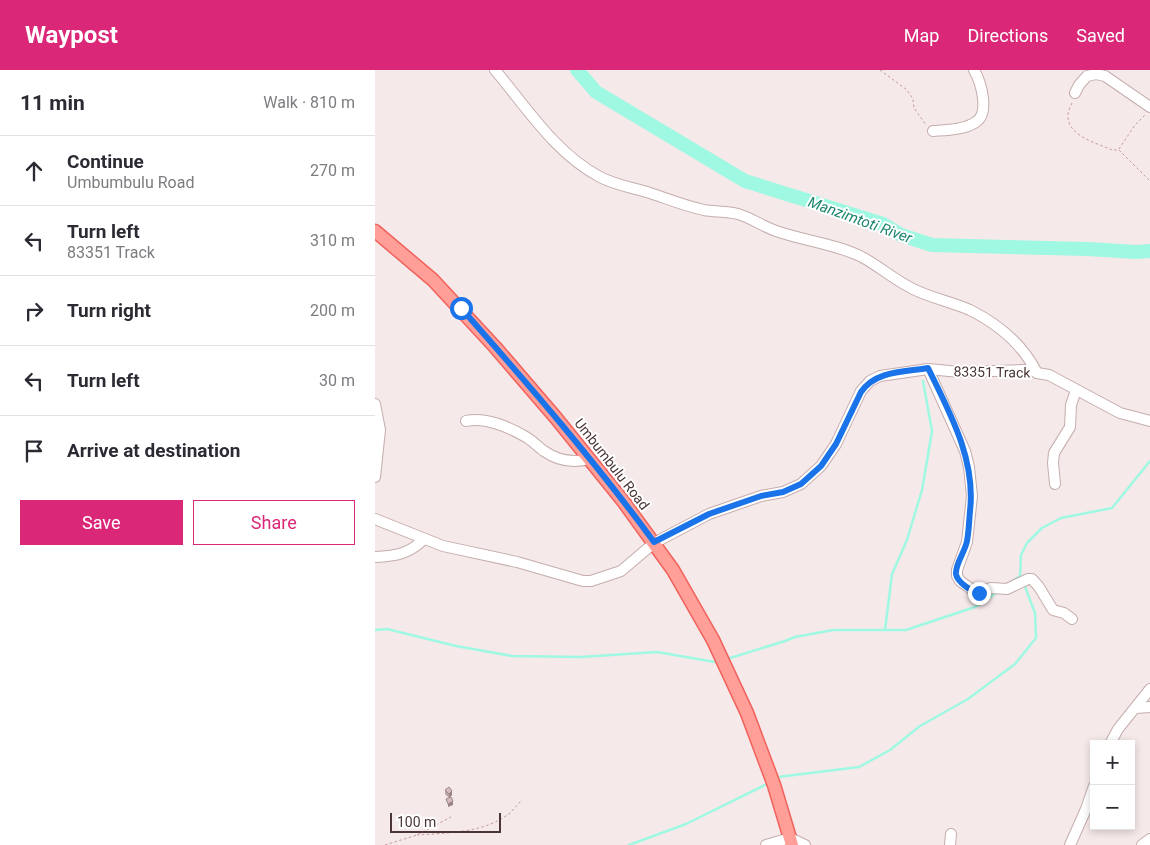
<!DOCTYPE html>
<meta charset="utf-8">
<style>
body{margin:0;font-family:Roboto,sans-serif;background:#f7f7f7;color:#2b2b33}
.controls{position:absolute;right:15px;bottom:15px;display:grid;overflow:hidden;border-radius:0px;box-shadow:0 2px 8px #0003}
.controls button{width:45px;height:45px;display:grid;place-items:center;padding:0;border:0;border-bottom:1px solid #e1e1e2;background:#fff;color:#2b2b33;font:25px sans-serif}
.scale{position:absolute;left:15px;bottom:12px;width:111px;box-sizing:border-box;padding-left:5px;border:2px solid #4b3637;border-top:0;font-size:14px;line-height:18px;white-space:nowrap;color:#4b3637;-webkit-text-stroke:4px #fff;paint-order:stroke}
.stop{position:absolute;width:15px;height:15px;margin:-11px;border:4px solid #1a73e8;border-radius:50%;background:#fff}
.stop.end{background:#1a73e8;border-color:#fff;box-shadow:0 1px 5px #0008}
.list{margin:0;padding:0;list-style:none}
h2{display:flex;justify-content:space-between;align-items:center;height:65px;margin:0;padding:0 20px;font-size:21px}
h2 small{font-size:16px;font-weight:400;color:#7c7c81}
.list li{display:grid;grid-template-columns:32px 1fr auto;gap:15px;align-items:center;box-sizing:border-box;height:70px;padding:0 20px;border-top:1px solid #e1e1e2}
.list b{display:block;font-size:19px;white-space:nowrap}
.list p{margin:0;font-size:16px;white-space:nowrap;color:#7c7c81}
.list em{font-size:16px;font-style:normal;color:#7c7c81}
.actions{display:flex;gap:10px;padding:15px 20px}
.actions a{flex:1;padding:11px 0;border:1px solid #db2777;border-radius:0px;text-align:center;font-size:18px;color:#db2777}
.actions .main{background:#db2777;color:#fff}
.icon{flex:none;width:28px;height:28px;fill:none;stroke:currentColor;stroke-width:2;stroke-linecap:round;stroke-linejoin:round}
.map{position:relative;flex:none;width:775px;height:775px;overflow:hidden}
header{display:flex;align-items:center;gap:30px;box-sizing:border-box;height:70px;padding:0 25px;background:#db2777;color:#fff}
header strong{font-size:24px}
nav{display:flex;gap:28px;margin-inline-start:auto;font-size:18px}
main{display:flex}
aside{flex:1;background:#fff}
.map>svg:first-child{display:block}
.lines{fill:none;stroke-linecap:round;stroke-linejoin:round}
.stream{stroke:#9ff8e2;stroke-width:2.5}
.river{stroke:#9ff8e2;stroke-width:14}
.minor-casing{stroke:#c6adad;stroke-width:12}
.major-casing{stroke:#f1625c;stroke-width:15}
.path{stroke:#c6999a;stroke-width:1;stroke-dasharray:2.5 2.5;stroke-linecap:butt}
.minor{stroke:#fff;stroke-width:10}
.major{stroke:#ff9f98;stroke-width:12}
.wall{fill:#bba3a3}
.shaded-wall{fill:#988485}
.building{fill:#d9bdbe;stroke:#988485}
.route{stroke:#1a73e8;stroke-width:6}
.labels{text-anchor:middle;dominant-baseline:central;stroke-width:4;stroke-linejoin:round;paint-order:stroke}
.street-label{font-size:14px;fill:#4b3637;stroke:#fff}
.water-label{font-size:15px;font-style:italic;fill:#1c856d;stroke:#fff}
</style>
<header>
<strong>Waypost</strong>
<nav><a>Map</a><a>Directions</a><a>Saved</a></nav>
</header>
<main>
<aside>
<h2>11 min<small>Walk · 810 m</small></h2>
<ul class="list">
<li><svg class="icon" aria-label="ahead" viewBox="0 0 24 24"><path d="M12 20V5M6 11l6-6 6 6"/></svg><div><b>Continue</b><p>Umbumbulu Road</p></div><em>270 m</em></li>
<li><svg class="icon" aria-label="left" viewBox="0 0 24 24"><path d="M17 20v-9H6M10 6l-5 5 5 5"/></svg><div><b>Turn left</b><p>83351 Track</p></div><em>310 m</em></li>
<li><svg class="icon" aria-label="right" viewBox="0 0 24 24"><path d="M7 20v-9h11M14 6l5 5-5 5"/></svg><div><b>Turn right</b></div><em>200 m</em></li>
<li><svg class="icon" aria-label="left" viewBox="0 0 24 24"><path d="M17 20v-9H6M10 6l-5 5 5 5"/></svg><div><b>Turn left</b></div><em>30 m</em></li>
<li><svg class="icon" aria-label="arrive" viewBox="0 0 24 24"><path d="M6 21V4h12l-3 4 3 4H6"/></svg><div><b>Arrive at destination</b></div></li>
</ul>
<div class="actions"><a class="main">Save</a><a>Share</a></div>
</aside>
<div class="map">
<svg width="775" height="775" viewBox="0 0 775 775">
<rect width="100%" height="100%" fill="#f6e9e9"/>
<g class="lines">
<g class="stream">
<path d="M636,512L645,506L646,485L652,473L667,458L686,448L737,438L775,391"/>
<path d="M0,560L12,559L81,576L137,586L206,587L282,582L340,592"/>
<path d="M510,560L517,504L532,470L547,420L557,361L548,311"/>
<path d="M352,589L410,571L420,567L458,560H531L600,537L623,522"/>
<path d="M403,707L484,697L515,680L545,656L593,629L640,594L661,568L660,543L649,514"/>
<path d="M254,775L311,754L392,714"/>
</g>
<path class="river" d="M202,0L221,22L370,111L508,154L526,165L557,175L713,179L761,182L775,181"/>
<defs>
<g id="minor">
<path d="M120,0C152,38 180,83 225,107C240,115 259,118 275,123C293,129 310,136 329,140C340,142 351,141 363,144C377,148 390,158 404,162C431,171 461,174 487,187C505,197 520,210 538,219C556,228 577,232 595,240C623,254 648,275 662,303"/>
<path d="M700,23L704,15L712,6L721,4L730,6L775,37"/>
<path d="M558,61C571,60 589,60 601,52C615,43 606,12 599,0"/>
<path d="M553,299L590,381L594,397L597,426L592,472L582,500V506L585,511L602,523L616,518L632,519L653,509H657L664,517L678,540L689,543L697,549"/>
<path d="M0,334L5,360L0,407"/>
<path d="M91,351C110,347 134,357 151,367C158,371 163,377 169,381C183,391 199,393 215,389"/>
<path d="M680,414L678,393L679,383L695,357L696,335L701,320"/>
<path d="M0,449L68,476L142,492L208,511H216L246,501L279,473L334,444L386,426L408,422L426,414L446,396L461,374L486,321L495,311L505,306L553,299L585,302L648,300L661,301L662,303L674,305L745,343L775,351"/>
<path d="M0,487C21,486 34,484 49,469"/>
<path d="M761,638L775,637"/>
<path d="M735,674L743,659L775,619"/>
<path d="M391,775L415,768L430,775"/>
<path d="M575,775L576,764"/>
<path d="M695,775L711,739L719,716"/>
<path d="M767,775L775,769"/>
</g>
<path id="major" d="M0,161L58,210L120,277L181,348L248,431L298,500L338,570L372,643L399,715L417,775"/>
</defs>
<use href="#minor" class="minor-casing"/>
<use href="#major" class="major-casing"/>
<g class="path">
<path d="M505,0L532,20L538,29L539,38L551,55"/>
<path d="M697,33C696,36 693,41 693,44C691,66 722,73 737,80H743"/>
<path d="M744,79L760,55L770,45"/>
<path d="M744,80L775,111"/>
<path d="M42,765C72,763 110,763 135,743C139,739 142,735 146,731"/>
<path d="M10,775L42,765L76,747"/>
</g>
<use href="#minor" class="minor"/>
<use href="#major" class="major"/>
</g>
<path class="wall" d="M70,720L77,725L74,728L70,724Z"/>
<g class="shaded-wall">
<path d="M77,721V725L74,728V724Z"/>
<path d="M78,731V735L73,737V734Z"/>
</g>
<g class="building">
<path d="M74,717L77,721L74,724L70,720Z"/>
<path d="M76,727L78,731L73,734L71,729Z"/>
</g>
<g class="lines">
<path class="route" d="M86,238C153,314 219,390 279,472L334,444L386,426L408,422L426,414L446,396L461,374L486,322C501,300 530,302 553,298C575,343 601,390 595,441C594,451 594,461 592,471C590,482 580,494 581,504C582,512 597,522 604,523"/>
</g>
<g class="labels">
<g class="street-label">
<text transform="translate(617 302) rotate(1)">83351 Track</text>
<text transform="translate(237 394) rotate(52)">Umbumbulu Road</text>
</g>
<g class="water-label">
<text transform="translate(485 150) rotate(20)">Manzimtoti River</text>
</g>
</g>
</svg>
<div class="controls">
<button>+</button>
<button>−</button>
</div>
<div class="scale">100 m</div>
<div class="stop" style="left:86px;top:238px"></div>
<div class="stop end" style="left:604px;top:523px"></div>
</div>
</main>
